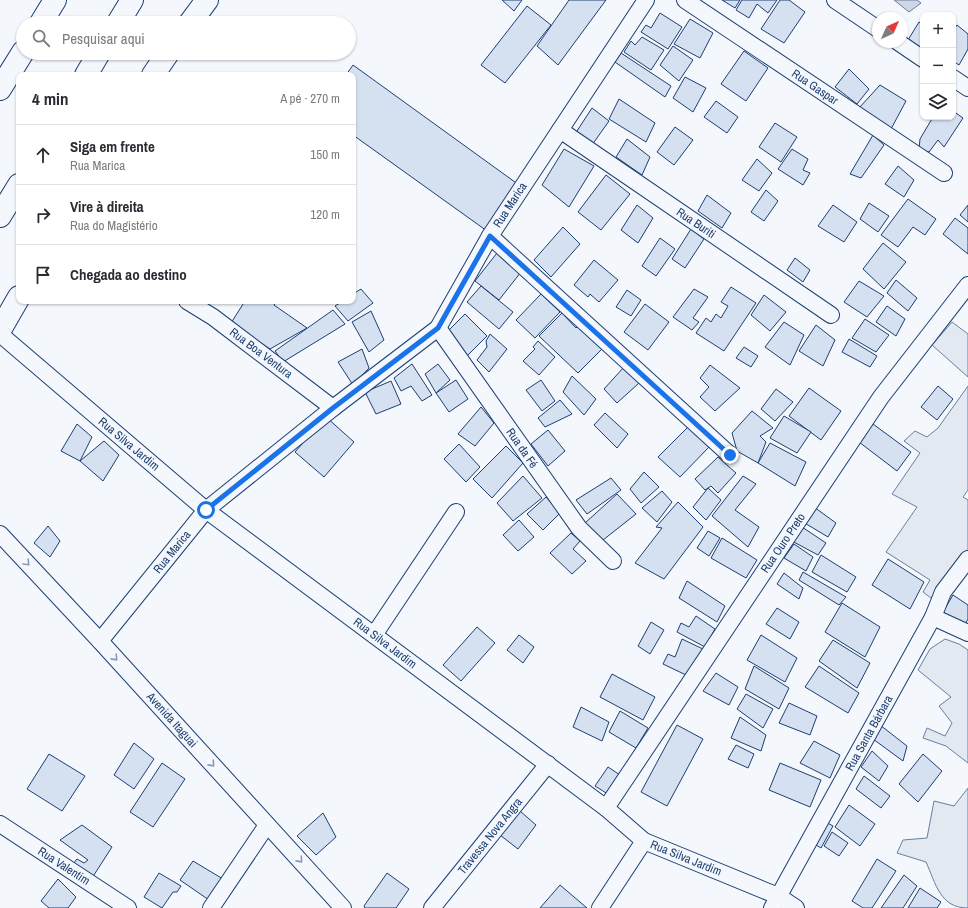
<!DOCTYPE html>
<html lang="pt">
<meta charset="utf-8">
<style>
body{margin:0;font-family:"Archivo Narrow",sans-serif;background:#f2f2f3;color:#2b2b33}
.controls{position:absolute;right:12px;top:12px;display:grid;overflow:hidden;border-radius:8px;box-shadow:0 1px 3px #0004}
.controls button{width:36px;height:36px;display:grid;place-items:center;padding:0;border:0;border-bottom:1px solid #e1e1e2;background:#fff;color:#2b2b33;font:20px sans-serif}
.compass{position:absolute;left:872px;top:12px;width:36px;height:36px;border-radius:50%;background:#fff;box-shadow:0 1px 3px #0004;rotate:45deg}
.stop{position:absolute;width:12px;height:12px;margin:-9px;border:3px solid #1a73e8;border-radius:50%;background:#fff}
.stop.end{background:#1a73e8;border-color:#fff;box-shadow:0 1px 4px #0008}
.list{margin:0;padding:0;list-style:none}
h2{display:flex;justify-content:space-between;align-items:center;height:52px;margin:0;padding:0 16px;font-size:17px}
h2 small{font-size:13px;font-weight:400;color:#7c7c81}
.list li{display:grid;grid-template-columns:26px 1fr auto;gap:12px;align-items:center;box-sizing:border-box;height:60px;padding:0 16px;border-top:1px solid #e1e1e2}
.list b{display:block;font-size:15px;white-space:nowrap}
.list p{margin:0;font-size:13px;white-space:nowrap;color:#7c7c81}
.list em{font-size:13px;font-style:normal;color:#7c7c81}
.icon{flex:none;width:22px;height:22px;fill:none;stroke:currentColor;stroke-width:2;stroke-linecap:round;stroke-linejoin:round}
.map{position:relative;flex:none;width:968px;height:908px;overflow:hidden}
.search{position:absolute;background:#fff;box-shadow:0 1px 3px #0004;left:16px;top:16px;width:340px;height:44px;display:flex;align-items:center;gap:10px;box-sizing:border-box;padding:0 14px;border-radius:22px;color:#7c7c81;font-size:15px}
.panel{position:absolute;background:#fff;box-shadow:0 1px 3px #0004;left:16px;top:72px;width:340px;height:232px;border-radius:8px}
.map>svg:first-child{display:block}
.green{fill:#e3e9f0;stroke:#687fa3}
.water{fill:#cfd7e4;stroke:#687fa3}
.building{fill:#d5e0f0;stroke:#1d3f73}
.lines{fill:none;stroke-linecap:round;stroke-linejoin:round}
.minor-casing{stroke:#1d3f73;stroke-width:18}
.secondary-casing{stroke:#1d3f73;stroke-width:24}
.trunk-casing{stroke:#1d3f73;stroke-width:24}
.minor{stroke:#f4f7fb;stroke-width:16}
.secondary{stroke:#f4f7fb;stroke-width:22}
.trunk{stroke:#f4f7fb;stroke-width:22}
.oneway{stroke:#889bb7}
.route{stroke:#1a73e8;stroke-width:5}
.labels{text-anchor:middle;dominant-baseline:central;stroke-width:3;stroke-linejoin:round;paint-order:stroke}
.street-label{font-size:12px;fill:#1d3f73;stroke:#f4f7fb}
</style>
<div class="map">
<svg width="968" height="908" viewBox="0 0 968 908">
<rect width="100%" height="100%" fill="#f4f7fb"/>
<g class="green">
<path d="M952,322L968,334V377L932,345Z"/>
<path d="M968,386V490L963,497L968,500V550L931,598L923,592L930,580L886,552L917,507L892,494L920,453L904,441L915,431L927,437L938,428Z"/>
<path d="M945,639L959,644L968,650V763L946,746L923,738L927,728L945,736L952,723L939,706L951,697L918,670L930,649Z"/>
<path d="M968,788V908C940,908 936,884 926,862L897,853L903,840L927,838L934,801L954,806Z"/>
</g>
<path class="water" d="M894,0H917L921,3L909,12Z"/>
<g class="building">
<path d="M502,0H522L514,11Z"/>
<path d="M569,0H606L558,65L537,46Z"/>
<path d="M722,0H740L735,8Z"/>
<path d="M742,0H777L768,13L757,4L749,18L736,10Z"/>
<path d="M780,0H789L805,12L784,43L761,29Z"/>
<path d="M527,6L551,25L505,83L481,65Z"/>
<path d="M660,13L682,27L668,49L641,32L646,25L651,28Z"/>
<path d="M690,19L713,33L700,58L674,44Z"/>
<path d="M919,22L923,25V51L908,40Z"/>
<path d="M957,25L968,34V49L959,65L953,61V31Z"/>
<path d="M642,37L664,50L651,70L624,52L631,41L635,45Z"/>
<path d="M673,46L693,60L679,81L660,65Z"/>
<path d="M744,51L768,68L746,101L721,84Z"/>
<path d="M621,53L671,86L665,97L615,62Z"/>
<path d="M353,65L519,185L487,231L353,135V75H346Z"/>
<path d="M849,69L869,89L857,104L835,87Z"/>
<path d="M685,77L706,88L693,112L673,98Z"/>
<path d="M880,85L906,101L891,129L859,108Z"/>
<path d="M619,99L655,123L646,142L609,119Z"/>
<path d="M716,101L738,117L727,133L704,117Z"/>
<path d="M592,108L609,121L592,145L575,134Z"/>
<path d="M953,111L963,118L944,147L938,140L929,152L919,149L920,139L933,117H953Z"/>
<path d="M775,123L797,137L781,162L759,147Z"/>
<path d="M675,127L693,140L674,165L657,152Z"/>
<path d="M873,135L884,145L861,178L850,174Z"/>
<path d="M627,139L650,157L642,175L616,157Z"/>
<path d="M564,149L594,166L569,207L542,185Z"/>
<path d="M792,149L808,159L803,170L810,173L803,185L778,169Z"/>
<path d="M757,159L772,173L759,191L742,180Z"/>
<path d="M898,166L914,180L904,197L885,184Z"/>
<path d="M606,175L630,194L601,230L578,212Z"/>
<path d="M766,190L778,201L764,221L751,212Z"/>
<path d="M707,195L731,213L722,228L698,211Z"/>
<path d="M908,199L936,219L925,235L913,227L898,247L881,235Z"/>
<path d="M869,203L889,216L878,232L860,219Z"/>
<path d="M637,205L653,218L638,243L621,230Z"/>
<path d="M833,205L857,222L844,242L818,226Z"/>
<path d="M968,205V222L960,215Z"/>
<path d="M955,218L968,228V254L943,234Z"/>
<path d="M563,227L580,244L551,277L534,260Z"/>
<path d="M691,229L704,239L685,268L672,259Z"/>
<path d="M660,238L675,249L656,276L642,266Z"/>
<path d="M883,243L906,262L884,289L863,269Z"/>
<path d="M497,253L521,272L499,300L475,281Z"/>
<path d="M795,258L810,270L803,282L787,270Z"/>
<path d="M594,260L618,280L599,302L590,294L588,297L574,285Z"/>
<path d="M896,280L917,298L908,311L887,293Z"/>
<path d="M859,281L884,296L867,317L844,302Z"/>
<path d="M481,286L513,312L499,329L467,302Z"/>
<path d="M731,287L756,303L724,351L696,333L706,318L711,322L716,314L721,318L728,306L721,302Z"/>
<path d="M361,289L373,303L348,321L335,306L343,301H353V294Z"/>
<path d="M694,289L708,297L693,318L699,322L692,330L673,317Z"/>
<path d="M627,290L641,300L631,316L616,307Z"/>
<path d="M541,294L560,312L535,338L516,320Z"/>
<path d="M764,295L786,312L770,331L751,315Z"/>
<path d="M245,301H277L274,305L307,328L270,349L231,323Z"/>
<path d="M645,304L669,322L648,350L624,332Z"/>
<path d="M887,306L905,319L896,336L876,322Z"/>
<path d="M333,310L345,324L283,362L275,351Z"/>
<path d="M371,311L384,340L369,352L352,322Z"/>
<path d="M562,313L576,328L581,323L604,347L578,373L539,336Z"/>
<path d="M465,314L487,336L467,356L448,331Z"/>
<path d="M865,319L889,335L876,352L852,338Z"/>
<path d="M784,322L804,335L790,365L765,347Z"/>
<path d="M816,325L835,340L823,366L799,351Z"/>
<path d="M490,334L507,349L489,372L477,360L487,347L486,341Z"/>
<path d="M849,339L877,356L870,367L842,352Z"/>
<path d="M538,341L555,357L539,375L523,361L535,349L533,347Z"/>
<path d="M744,347L758,356L751,367L736,358Z"/>
<path d="M362,349L369,368L353,385L338,362Z"/>
<path d="M412,364L432,395L422,401L411,386L401,391L394,378Z"/>
<path d="M438,364L450,380L436,393L425,374Z"/>
<path d="M710,365L740,388L715,411L700,397L709,387L700,378Z"/>
<path d="M624,367L639,383L617,403L604,389Z"/>
<path d="M572,376L596,399L584,415L563,392Z"/>
<path d="M456,380L468,399L449,412L436,393Z"/>
<path d="M541,380L555,401L542,411L526,390Z"/>
<path d="M391,381L401,404L376,414L365,392Z"/>
<path d="M938,386L953,399L937,420L921,407Z"/>
<path d="M809,388L841,411L821,440L789,416Z"/>
<path d="M776,389L793,402L775,421L761,409Z"/>
<path d="M560,400L572,414L545,427L538,418Z"/>
<path d="M481,407L494,423L475,446L458,434Z"/>
<path d="M752,411L773,428L760,436L766,442L758,463L737,451L732,433Z"/>
<path d="M605,413L628,434L617,448L594,425Z"/>
<path d="M784,416L811,432L797,453L770,438Z"/>
<path d="M326,417L354,442L324,477L295,452Z"/>
<path d="M77,424L92,437L80,461L61,451Z"/>
<path d="M873,424L911,452L897,471L859,442Z"/>
<path d="M690,425L710,446L680,477L658,457Z"/>
<path d="M548,430L565,451L548,466L531,444Z"/>
<path d="M104,441L119,455L103,481L80,461Z"/>
<path d="M770,443L806,462L795,486L758,463Z"/>
<path d="M459,444L480,467L466,482L444,459Z"/>
<path d="M506,446L523,463L492,498L473,479Z"/>
<path d="M718,457L736,473L718,493L711,486L705,490L695,479Z"/>
<path d="M644,472L659,487L641,503L630,489Z"/>
<path d="M523,476L542,498L513,521L497,503Z"/>
<path d="M743,476L756,484L735,510L759,527L748,547L712,516Z"/>
<path d="M611,478L621,490L587,514L576,500Z"/>
<path d="M708,488L721,500L706,520L693,507Z"/>
<path d="M662,491L672,502L657,522L642,508Z"/>
<path d="M617,494L636,514L603,540L585,523Z"/>
<path d="M546,497L560,513L543,530L527,514Z"/>
<path d="M678,502L703,527L664,579L635,563L662,528L656,527Z"/>
<path d="M814,507L836,523L828,537L803,522Z"/>
<path d="M519,520L534,537L518,551L503,535Z"/>
<path d="M799,525L826,543L818,555L790,540Z"/>
<path d="M48,526L60,541L50,557L34,543Z"/>
<path d="M708,531L720,538L709,556L697,548Z"/>
<path d="M571,533L580,541L573,549L586,561L572,574L550,553Z"/>
<path d="M722,538L757,560L746,578L711,558Z"/>
<path d="M794,544L813,557L806,571L784,558Z"/>
<path d="M821,555L856,577L847,592L812,572Z"/>
<path d="M888,559L924,582L910,609L872,585Z"/>
<path d="M803,572L846,597L839,605L799,580Z"/>
<path d="M784,573L803,588L799,599L777,584Z"/>
<path d="M687,581L725,606L717,622L679,598Z"/>
<path d="M953,595L968,605V619L964,626L943,612Z"/>
<path d="M842,603L880,627L865,657L825,632Z"/>
<path d="M777,608L799,622L790,639L766,624Z"/>
<path d="M696,616L715,629L705,647L677,632L681,623L689,627Z"/>
<path d="M651,622L664,630L650,654L638,646Z"/>
<path d="M477,627L495,643L461,681L443,665Z"/>
<path d="M519,635L534,647L523,663L507,650Z"/>
<path d="M761,635L797,658L785,682L747,660Z"/>
<path d="M682,639L703,649L686,675L663,664L668,654L675,657Z"/>
<path d="M833,640L870,663L857,688L819,661Z"/>
<path d="M754,666L789,688L779,709L745,689Z"/>
<path d="M819,666L859,693L848,713L805,687Z"/>
<path d="M716,673L738,687L729,705L703,691Z"/>
<path d="M612,674L655,697L643,720L600,697Z"/>
<path d="M746,694L773,709L763,728L737,709Z"/>
<path d="M789,703L817,716L810,735L779,723Z"/>
<path d="M581,707L609,722L602,741L573,727Z"/>
<path d="M620,711L648,728L636,748L609,732Z"/>
<path d="M740,717L766,735L761,751L731,738Z"/>
<path d="M677,725L703,739L667,806L641,792Z"/>
<path d="M880,725L907,746L903,761L873,739Z"/>
<path d="M814,741L840,755L830,778L800,763Z"/>
<path d="M134,743L154,759L134,789L114,775Z"/>
<path d="M736,745L754,754L748,768L728,759Z"/>
<path d="M872,751L888,766L879,781L861,767Z"/>
<path d="M49,754L85,776L62,811L27,789Z"/>
<path d="M923,754L942,771L918,802L899,784Z"/>
<path d="M162,763L185,779L153,827L130,812Z"/>
<path d="M780,763L821,780L810,807L769,790Z"/>
<path d="M608,767L623,777L611,796L595,786Z"/>
<path d="M864,776L890,796L881,808L856,789Z"/>
<path d="M849,805L875,824L860,846L835,827Z"/>
<path d="M520,811L536,825L518,849L500,835Z"/>
<path d="M323,813L336,837L316,855L297,836Z"/>
<path d="M824,821L833,826L821,848L811,842Z"/>
<path d="M82,825L112,847L92,878L73,864L77,859L84,863L88,860L60,840Z"/>
<path d="M832,832L848,843L839,856L824,846Z"/>
<path d="M877,859L896,871L872,908H863L852,901Z"/>
<path d="M193,861L223,879L209,900L180,880Z"/>
<path d="M159,873L181,886L177,892H173L162,908L144,897Z"/>
<path d="M387,873L409,889L396,908H365L364,906Z"/>
<path d="M904,875L917,886L903,908H881Z"/>
<path d="M58,879L76,897L68,908H49L41,901Z"/>
<path d="M560,885L587,908H540Z"/>
<path d="M920,888L941,902L937,908H908Z"/>
</g>
<g class="lines">
<defs>
<g id="minor">
<path d="M685,0L944,173"/>
<path d="M835,0L878,29"/>
<path d="M898,42L923,59"/>
<path d="M953,78L968,88"/>
<path d="M560,130L831,315"/>
<path d="M490,236L730,455"/>
<path d="M187,301L213,317L333,408"/>
<path d="M438,328L579,528L613,561"/>
<path d="M0,334L206,510L606,808L644,841L778,896L796,908"/>
<path d="M0,534L100,641L343,908"/>
<path d="M933,617L968,633"/>
<path d="M374,635L456,512"/>
<path d="M100,641L206,510L333,408L438,328L490,236L646,0"/>
<path d="M606,808L881,397L968,285"/>
<path d="M0,824L128,908"/>
<path d="M211,908L267,825"/>
<path d="M432,908L548,764"/>
<path d="M600,908L644,841"/>
<path d="M772,908L933,617L943,592L968,559"/>
</g>
<g id="secondary">
<path d="M41,23L55,0"/>
<path d="M190,23L207,0"/>
<path d="M153,75L168,53"/>
<path d="M0,89L23,52"/>
<path d="M0,330L19,297"/>
</g>
<g id="trunk">
<path d="M118,23L132,0"/>
<path d="M86,75L99,53"/>
<path d="M0,216L19,185"/>
</g>
</defs>
<use href="#minor" class="minor-casing"/>
<use href="#secondary" class="secondary-casing"/>
<use href="#trunk" class="trunk-casing"/>
<use href="#minor" class="minor"/>
<use href="#secondary" class="secondary"/>
<use href="#trunk" class="trunk"/>
</g>
<defs><path id="oneway-chevron" d="M-2-3.5L2.5 0L-2 3.5" fill="none" stroke-width="1.6" stroke-linecap="round" stroke-linejoin="round"/></defs>
<g class="oneway">
<use href="#oneway-chevron" transform="translate(27 563) rotate(47)"/>
<use href="#oneway-chevron" transform="translate(115 658) rotate(48)"/>
<use href="#oneway-chevron" transform="translate(212 764) rotate(48)"/>
<use href="#oneway-chevron" transform="translate(300 860) rotate(48)"/>
</g>
<g class="lines">
<path class="route" d="M206,510L333,408L438,328L490,236L730,455"/>
</g>
<g class="labels">
<g class="street-label">
<text transform="translate(815 87) rotate(34)">Rua Gaspar</text>
<text transform="translate(510 205) rotate(-57)">Rua Marica</text>
<text transform="translate(696 223) rotate(34)">Rua Buriti</text>
<text transform="translate(261 353) rotate(37)">Rua Boa Ventura</text>
<text transform="translate(129 444) rotate(40)">Rua Silva Jardim</text>
<text transform="translate(522 448) rotate(55)">Rua da Fé</text>
<text transform="translate(783 543) rotate(-56)">Rua Ouro Preto</text>
<text transform="translate(172 552) rotate(-51)">Rua Marica</text>
<text transform="translate(385 643) rotate(37)">Rua Silva Jardim</text>
<text transform="translate(172 720) rotate(48)">Avenida Itaguai</text>
<text transform="translate(869 733) rotate(-61)">Rua Santa Bárbara</text>
<text transform="translate(490 836) rotate(-51)">Travessa Nova Angra</text>
<text transform="translate(686 858) rotate(22)">Rua Silva Jardim</text>
<text transform="translate(64 866) rotate(33)">Rua Valentim</text>
</g>
</g>
</svg>
<div class="controls">
<button>+</button>
<button>−</button>
<button><svg class="icon" aria-label="layers" viewBox="0 0 24 24"><path d="M12 4l9 5-9 5-9-5zM3 14l9 5 9-5"/></svg></button>
</div>
<svg class="compass" viewBox="-18 -18 36 36"><path d="M0-13l5 13h-10z" fill="#e53935"/><path d="M0 13l5-13h-10z" fill="#7c7c81"/></svg>
<div class="stop" style="left:206px;top:510px"></div>
<div class="stop end" style="left:730px;top:455px"></div>
<div class="search"><svg class="icon" aria-label="search" viewBox="0 0 24 24"><circle cx="10" cy="10" r="6"/><path d="M15 15l6 6"/></svg>Pesquisar aqui</div>
<section class="panel">
<h2>4 min<small>A pé · 270 m</small></h2>
<ul class="list">
<li><svg class="icon" aria-label="ahead" viewBox="0 0 24 24"><path d="M12 20V5M6 11l6-6 6 6"/></svg><div><b>Siga em frente</b><p>Rua Marica</p></div><em>150 m</em></li>
<li><svg class="icon" aria-label="right" viewBox="0 0 24 24"><path d="M7 20v-9h11M14 6l5 5-5 5"/></svg><div><b>Vire à direita</b><p>Rua do Magistério</p></div><em>120 m</em></li>
<li><svg class="icon" aria-label="arrive" viewBox="0 0 24 24"><path d="M6 21V4h12l-3 4 3 4H6"/></svg><div><b>Chegada ao destino</b></div></li>
</ul>
</section>
</div>
